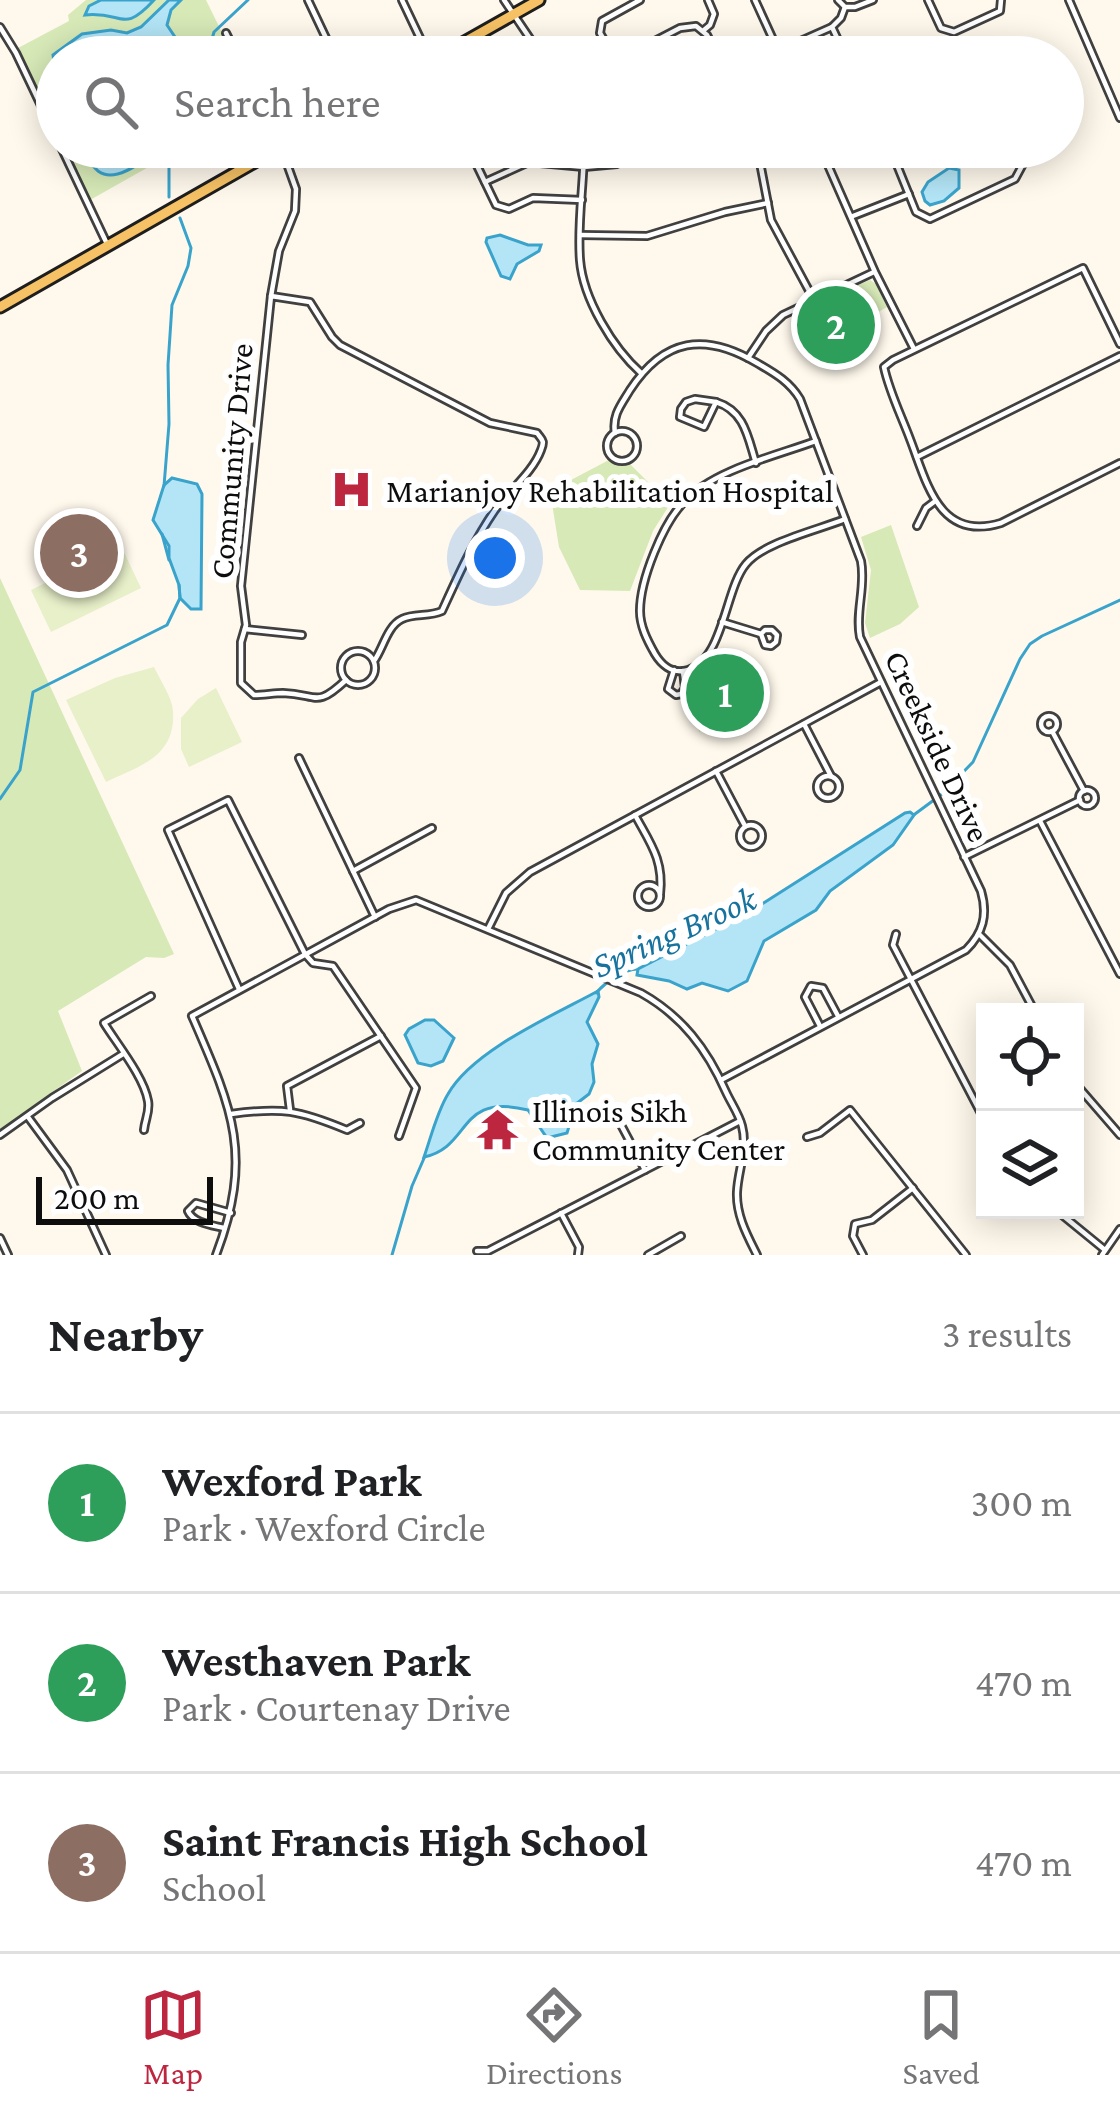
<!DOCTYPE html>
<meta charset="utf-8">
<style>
body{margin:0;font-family:"Crimson Pro",serif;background:#f6f6f6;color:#202124}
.controls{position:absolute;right:36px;bottom:36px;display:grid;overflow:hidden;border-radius:0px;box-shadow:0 6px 30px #0003}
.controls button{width:108px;height:108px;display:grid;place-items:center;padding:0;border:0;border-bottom:3px solid #e0e0e0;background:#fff;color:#202124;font:60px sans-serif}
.scale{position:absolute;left:36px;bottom:30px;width:177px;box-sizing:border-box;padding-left:12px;border:6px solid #0d0d0d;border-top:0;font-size:33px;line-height:42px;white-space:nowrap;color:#0d0d0d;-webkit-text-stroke:9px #fff;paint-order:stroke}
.you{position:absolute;left:495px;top:558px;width:42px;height:42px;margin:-30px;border:9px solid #fff;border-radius:50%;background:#1a73e8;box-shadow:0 0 0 18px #1a73e833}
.badge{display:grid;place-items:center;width:78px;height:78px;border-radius:50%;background:#bc263f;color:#fff;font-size:39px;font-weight:700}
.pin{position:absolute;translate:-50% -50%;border:6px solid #fff;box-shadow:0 3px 12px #0006}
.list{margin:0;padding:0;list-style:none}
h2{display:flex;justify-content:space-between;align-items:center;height:156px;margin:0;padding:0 48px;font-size:51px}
h2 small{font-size:39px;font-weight:400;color:#757577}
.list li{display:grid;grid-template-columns:78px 1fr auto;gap:36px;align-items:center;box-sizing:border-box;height:180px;padding:0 48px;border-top:3px solid #e0e0e0}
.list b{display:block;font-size:45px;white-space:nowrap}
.list p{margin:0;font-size:39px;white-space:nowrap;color:#757577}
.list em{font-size:39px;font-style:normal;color:#757577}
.icon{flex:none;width:66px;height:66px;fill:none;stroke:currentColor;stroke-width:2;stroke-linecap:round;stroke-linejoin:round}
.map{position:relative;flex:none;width:1120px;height:1255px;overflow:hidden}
.search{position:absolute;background:#fff;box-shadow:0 6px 30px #0003;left:36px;right:36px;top:36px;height:132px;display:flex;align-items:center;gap:30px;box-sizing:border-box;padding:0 42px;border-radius:66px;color:#757577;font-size:45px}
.sheet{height:696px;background:#fff}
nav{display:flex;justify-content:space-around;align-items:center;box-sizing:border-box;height:168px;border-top:3px solid #e0e0e0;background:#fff;font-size:33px;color:#757577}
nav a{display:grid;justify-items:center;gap:6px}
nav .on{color:#bc263f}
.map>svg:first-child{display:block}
.green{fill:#d7e9b7}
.pitch{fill:#e7f0c9}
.water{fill:#b3e5f6;stroke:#3aa3cc;stroke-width:3}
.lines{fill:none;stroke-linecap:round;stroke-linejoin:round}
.stream{stroke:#3aa3cc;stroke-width:3}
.street-casing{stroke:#404040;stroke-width:10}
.primary-casing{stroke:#1e1e1e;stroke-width:15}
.street{stroke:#fff;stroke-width:4.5}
.primary{stroke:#f7c265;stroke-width:9}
.labels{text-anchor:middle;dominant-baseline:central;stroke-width:12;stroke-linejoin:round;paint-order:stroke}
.street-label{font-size:33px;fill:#0d0d0d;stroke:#fff}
.poi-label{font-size:33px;fill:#0d0d0d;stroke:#fff;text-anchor:start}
.water-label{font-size:36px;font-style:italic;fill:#17739e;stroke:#fff}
</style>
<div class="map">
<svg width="1120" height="1255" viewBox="0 0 1120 1255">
<rect width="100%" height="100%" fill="#fff9ed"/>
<g class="green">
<path d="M86,0H206L234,57H57V131L18,48L69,21L68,15Z"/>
<path d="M65,147H184L90,200Z"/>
<path d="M870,280L876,284L887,307L825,343L808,307Z"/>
<path d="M607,461L629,463L670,504L653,531L630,591L580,590L559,547L550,491Z"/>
<path d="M891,525L919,607L900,624L870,638L865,623L871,570L861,537Z"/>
<path d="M0,578L174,954L164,958L146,957L58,1011L82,1071L0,1129Z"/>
<path d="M715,659L753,687L760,699L699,732L691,678L705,670Z"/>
</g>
<g class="pitch">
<path d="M121,546L141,588L51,632L31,590Z"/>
<path d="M154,667C160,680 172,697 173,711C176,757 139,766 106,782L66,700L115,678Z"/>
<path d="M216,688L242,742L189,767L181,749V718L198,699Z"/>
</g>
<g class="water">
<path d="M101,0H154C122,35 124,11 85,15L89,6Z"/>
<path d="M169,0H181L171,10L167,25L179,43L182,57H57V83L53,55L82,34L111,30L127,33L141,27Z"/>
<path d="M85,147H160C135,169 97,197 85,147Z"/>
<path d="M949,168L959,170V188L944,201L930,205L925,201L922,192L928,182Z"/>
<path d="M500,235L528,245H541L539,251L517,264L510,279L501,276L486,242L487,238Z"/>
<path d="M172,478L197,484L202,494L201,609H191L180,598L179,585L169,558V546L153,520L164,485Z"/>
<path d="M910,812L914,815L893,845L830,891L816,910L764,941L747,981L728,991L702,983L687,989L669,981L637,975L638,969L751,911L905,813Z"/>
<path d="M598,991L599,997L587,1022L598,1044L592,1064L594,1082L589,1094L576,1104L567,1133L547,1138L528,1110C457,1092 472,1147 424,1157C431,1137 437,1112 448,1094C473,1050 554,1015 598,991Z"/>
<path d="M425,1020H434L454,1038L443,1061L431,1066L418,1063L405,1035L409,1029Z"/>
</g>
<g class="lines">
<g class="stream">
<path d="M207,57L214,32L248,0"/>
<path d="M169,197V166L174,147"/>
<path d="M164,486L169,424L168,365L172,305L188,266L191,248L180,218"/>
<path d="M162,534L169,560"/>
<path d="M0,799L20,770L33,692L167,625L180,598L179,585"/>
<path d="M915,814L942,794L973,762L1020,659L1030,644L1042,636L1120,600"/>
<path d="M596,993C606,982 623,969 638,969"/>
<path d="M392,1255L412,1186L425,1156"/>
</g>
<defs>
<g id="street">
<path d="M308,0L335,57"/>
<path d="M402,0L429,57"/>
<path d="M504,0L531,40L537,57"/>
<path d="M755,0L781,57"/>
<path d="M838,0L845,7H855L873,0"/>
<path d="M928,0L941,28L954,32L1000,11L1001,0"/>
<path d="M1069,0L1120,118"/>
<path d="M845,7L841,18L832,27L846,57"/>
<path d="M0,27L16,53L57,139"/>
<path d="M704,30L710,25L714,14L708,0"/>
<path d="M226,33L238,57"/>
<path d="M778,51L832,27"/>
<path d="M614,57L600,33L602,21L640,0"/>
<path d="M624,57L680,28L696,26L707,35L718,57"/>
<path d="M61,147L108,246"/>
<path d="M468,147L496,205L509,209L533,198L582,200"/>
<path d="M584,147C584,184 577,222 580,260C583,299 613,348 641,373"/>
<path d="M757,147L771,220L814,300"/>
<path d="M820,147L875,272L914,349"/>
<path d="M885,147L897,165L916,212L930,219L1015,179L1022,166L1017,147"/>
<path d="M485,182L529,162L584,167L617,164L637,147"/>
<path d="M853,216L909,194"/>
<path d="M580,235L647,236L725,212L768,203"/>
<path d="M271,296L279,251L295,211L296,189L281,147"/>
<path d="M1120,344L1083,268L893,360L884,367C889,391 901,415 910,439C927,483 939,542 1001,523L1120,463"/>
<path d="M748,358L766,331L783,315L874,272"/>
<path d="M695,399L716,402L704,427L680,417L681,409L686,402Z"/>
<path d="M716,402C745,411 748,438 756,463"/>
<circle cx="622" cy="446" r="15"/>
<path d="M615,433C612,415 621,405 630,390C664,338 705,332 757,363C774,373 789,381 800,399L861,561C866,587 855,612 860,637L981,891C988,915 983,933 966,950L721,1080"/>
<path d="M816,441C775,456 713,470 684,502C663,523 640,580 640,611C640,626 647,640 655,654C661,664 671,673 684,671C724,664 724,590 746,564C764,542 818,530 845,519"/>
<path d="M917,457L1120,356"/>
<path d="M917,526L926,508L934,502"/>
<path d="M722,622L761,634L765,630H772L777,635L776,642L771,646L765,645L761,634"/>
<path d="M245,629L302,635"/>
<circle cx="358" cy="668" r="17"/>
<path d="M674,670L668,689L676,695L681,694L685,688L683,671"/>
<path d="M346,680C315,709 318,694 283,693C274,693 264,695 254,695L241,683V642L246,625L241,586L271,296L310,302L332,337L340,345L490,423L537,433C542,440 545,440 541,450C533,472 509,491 495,510C473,542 458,576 442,611C429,617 414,613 402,619C387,626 383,649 374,661"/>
<circle cx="1049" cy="724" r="8"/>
<path d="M804,724L831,776"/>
<path d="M1052,731L1084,791"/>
<path d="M299,758L375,917"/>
<path d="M716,771L744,824"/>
<circle cx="828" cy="787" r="11"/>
<circle cx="1087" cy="798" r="8"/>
<path d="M635,815C650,843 664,860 660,894"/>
<path d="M1040,821L1120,974"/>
<circle cx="751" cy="836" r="11"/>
<path d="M964,857L1080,800"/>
<path d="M353,871L432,828"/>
<circle cx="649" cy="896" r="11"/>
<path d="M488,929L506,893L530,872L881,682"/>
<path d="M896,934L893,945L985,1121"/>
<path d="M980,935L1010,965L1035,1012"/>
<path d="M239,989L168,830L228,800L305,954L313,963L333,966L416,1088L399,1136"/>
<path d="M820,1026L805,997L811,986L823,988L838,1016"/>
<path d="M1075,1083L1120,1135"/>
<path d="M290,1110L287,1086L381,1036"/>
<path d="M231,1114C282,1107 299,1110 347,1130L360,1123"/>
<path d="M28,1117L67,1170L106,1255"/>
<path d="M620,1123L645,1170"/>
<path d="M144,1130C145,1119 150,1112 148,1101C144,1077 117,1044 104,1023L151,996"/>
<path d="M0,1135L52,1098L123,1054"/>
<path d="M807,1137L820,1133L850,1110L966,1255"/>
<path d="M1056,1210L1105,1250"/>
<path d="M561,1213L579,1247L578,1255"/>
<path d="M224,1228C212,1225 193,1223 188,1211L196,1203L231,1213"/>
<path d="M0,1238L8,1255"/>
<path d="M477,1251H488L740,1121"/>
<path d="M216,1255C254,1155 232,1108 192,1016L389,909L416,900L641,993C682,1016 707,1049 726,1092C731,1103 739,1114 742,1126C748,1149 738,1170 737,1192C736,1215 747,1235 757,1255"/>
<path d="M648,1255L681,1236"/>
<path d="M863,1255L853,1236L855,1224L872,1220L913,1188"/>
<path d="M1102,1255L1120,1229"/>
</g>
<g id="primary">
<path d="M438,57L539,0"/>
<path d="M0,307L281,147"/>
</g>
</defs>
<use href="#street" class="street-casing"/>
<use href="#primary" class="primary-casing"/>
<use href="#street" class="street"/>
<use href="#primary" class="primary"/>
</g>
<defs>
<symbol id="hospital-bare" viewBox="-9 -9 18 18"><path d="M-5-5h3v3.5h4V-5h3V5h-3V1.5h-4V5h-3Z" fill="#bc263f" stroke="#fff" stroke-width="2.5" paint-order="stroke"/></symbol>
<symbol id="temple-bare" viewBox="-9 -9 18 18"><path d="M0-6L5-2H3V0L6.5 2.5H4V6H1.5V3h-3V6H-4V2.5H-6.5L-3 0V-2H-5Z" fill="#bc263f" stroke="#fff" stroke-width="2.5" paint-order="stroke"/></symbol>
</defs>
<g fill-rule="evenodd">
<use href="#hospital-bare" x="322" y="460" width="59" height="59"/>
<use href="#temple-bare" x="468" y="1100" width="59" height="59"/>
</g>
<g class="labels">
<g class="street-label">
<text transform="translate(231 461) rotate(-85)">Community Drive</text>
<text transform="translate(938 746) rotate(65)">Creekside Drive</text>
</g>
<g class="poi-label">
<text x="386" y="490">Marianjoy Rehabilitation Hospital</text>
<text x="532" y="1110">Illinois Sikh<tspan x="532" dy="38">Community Center</tspan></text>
</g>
<g class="water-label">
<text transform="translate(674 932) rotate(-24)">Spring Brook</text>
</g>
</g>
</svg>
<div class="controls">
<button><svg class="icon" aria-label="locate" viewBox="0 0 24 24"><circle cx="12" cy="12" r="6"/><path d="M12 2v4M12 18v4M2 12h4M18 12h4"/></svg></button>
<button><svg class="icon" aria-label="layers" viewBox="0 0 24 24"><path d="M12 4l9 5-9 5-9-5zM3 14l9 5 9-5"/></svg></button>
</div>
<div class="scale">200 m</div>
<div class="you"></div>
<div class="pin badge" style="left:725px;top:693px;background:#2e9e5b">1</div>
<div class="pin badge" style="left:836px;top:325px;background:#2e9e5b">2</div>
<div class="pin badge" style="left:79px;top:553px;background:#8d6e63">3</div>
<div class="search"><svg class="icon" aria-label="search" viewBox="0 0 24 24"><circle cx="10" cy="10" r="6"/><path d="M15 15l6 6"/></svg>Search here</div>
</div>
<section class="sheet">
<h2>Nearby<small>3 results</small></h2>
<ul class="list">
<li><span class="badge" style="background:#2e9e5b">1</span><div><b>Wexford Park</b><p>Park · Wexford Circle</p></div><em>300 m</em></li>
<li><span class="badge" style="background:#2e9e5b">2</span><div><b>Westhaven Park</b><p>Park · Courtenay Drive</p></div><em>470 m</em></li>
<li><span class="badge" style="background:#8d6e63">3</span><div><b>Saint Francis High School</b><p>School</p></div><em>470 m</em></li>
</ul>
</section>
<nav>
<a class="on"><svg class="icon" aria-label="map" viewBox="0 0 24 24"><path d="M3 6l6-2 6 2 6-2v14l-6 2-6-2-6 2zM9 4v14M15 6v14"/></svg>Map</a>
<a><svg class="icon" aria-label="directions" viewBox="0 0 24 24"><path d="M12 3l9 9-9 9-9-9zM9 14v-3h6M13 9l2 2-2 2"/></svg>Directions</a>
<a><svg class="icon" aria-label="saved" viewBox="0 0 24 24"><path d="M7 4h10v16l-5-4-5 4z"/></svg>Saved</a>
</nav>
